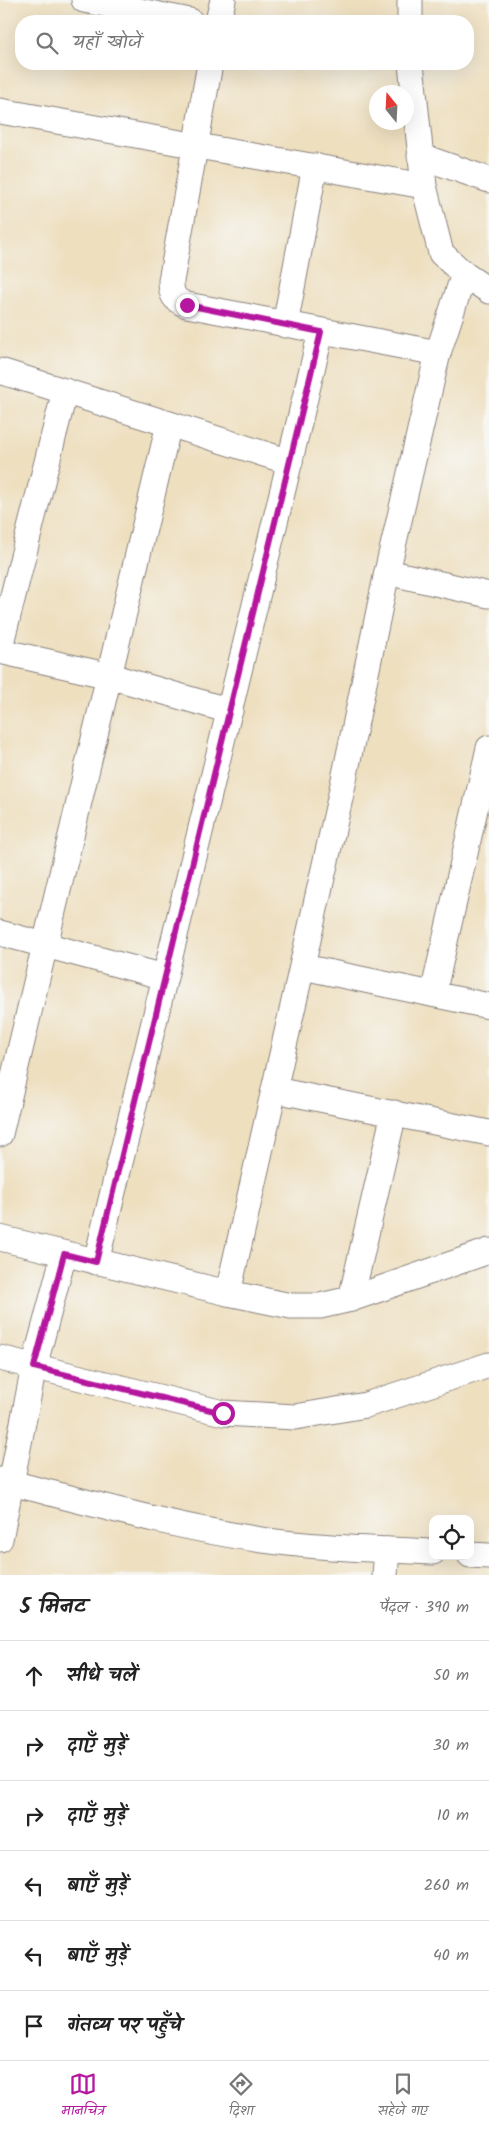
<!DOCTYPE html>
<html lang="hi">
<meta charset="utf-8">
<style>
body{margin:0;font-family:Kalam,"Playpen Sans Deva",sans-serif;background:#f6f6f6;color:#222}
.controls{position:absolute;right:15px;bottom:15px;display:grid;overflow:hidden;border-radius:10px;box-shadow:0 5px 20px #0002}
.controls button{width:45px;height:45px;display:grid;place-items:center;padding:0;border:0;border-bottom:1px solid #e0e0e0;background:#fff;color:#222;font:25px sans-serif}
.compass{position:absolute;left:369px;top:85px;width:45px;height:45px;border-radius:50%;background:#fff;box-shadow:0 5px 20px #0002;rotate:342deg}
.stop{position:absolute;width:15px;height:15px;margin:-11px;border:4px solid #b5179e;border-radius:50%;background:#fff}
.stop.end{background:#b5179e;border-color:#fff;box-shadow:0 1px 5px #0008}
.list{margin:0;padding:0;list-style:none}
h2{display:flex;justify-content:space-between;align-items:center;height:65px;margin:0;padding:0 20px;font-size:21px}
h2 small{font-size:16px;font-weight:400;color:#767676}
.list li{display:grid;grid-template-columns:32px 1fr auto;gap:15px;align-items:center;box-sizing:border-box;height:70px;padding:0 20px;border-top:1px solid #e0e0e0}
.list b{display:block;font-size:19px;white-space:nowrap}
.list em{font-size:16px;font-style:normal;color:#767676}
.icon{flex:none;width:28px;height:28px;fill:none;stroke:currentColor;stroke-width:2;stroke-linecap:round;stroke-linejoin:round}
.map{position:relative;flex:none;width:489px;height:1575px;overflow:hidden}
.search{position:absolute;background:#fff;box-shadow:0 5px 20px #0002;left:15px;right:15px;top:15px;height:55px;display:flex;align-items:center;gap:12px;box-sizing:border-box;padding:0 18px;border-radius:20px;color:#767676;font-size:19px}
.sheet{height:485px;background:#fff}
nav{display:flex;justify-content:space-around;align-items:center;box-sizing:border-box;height:70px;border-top:1px solid #e0e0e0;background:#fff;font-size:14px;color:#767676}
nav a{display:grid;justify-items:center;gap:2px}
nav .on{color:#b5179e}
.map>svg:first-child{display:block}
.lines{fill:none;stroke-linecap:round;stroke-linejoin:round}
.minor-casing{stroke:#88807d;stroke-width:27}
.minor{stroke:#fff;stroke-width:25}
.route{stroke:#b5179e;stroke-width:6}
</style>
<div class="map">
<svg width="489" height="1575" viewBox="0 0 489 1575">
<rect width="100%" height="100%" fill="#f6f6f2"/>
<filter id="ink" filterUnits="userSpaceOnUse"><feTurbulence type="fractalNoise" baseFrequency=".02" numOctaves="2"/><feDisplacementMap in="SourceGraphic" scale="10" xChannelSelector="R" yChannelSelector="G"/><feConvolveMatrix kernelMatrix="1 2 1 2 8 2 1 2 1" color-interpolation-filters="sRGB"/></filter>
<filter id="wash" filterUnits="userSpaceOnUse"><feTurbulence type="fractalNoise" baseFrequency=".0096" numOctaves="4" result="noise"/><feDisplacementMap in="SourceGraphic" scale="20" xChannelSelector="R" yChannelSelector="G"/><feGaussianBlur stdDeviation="1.12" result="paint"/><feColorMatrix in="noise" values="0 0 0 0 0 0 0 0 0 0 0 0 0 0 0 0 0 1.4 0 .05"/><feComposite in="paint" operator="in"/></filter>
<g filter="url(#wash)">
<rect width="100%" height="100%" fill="#eedfbf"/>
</g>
<g filter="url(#ink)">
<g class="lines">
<defs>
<g id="minor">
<path d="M84,0L190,21"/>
<path d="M218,21L223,0"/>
<path d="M410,21V0"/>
<path d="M210,64L171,281C171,295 174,300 187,305L438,353"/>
<path d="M411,64L424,186L441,253L464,274L489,291"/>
<path d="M0,111L424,186"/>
<path d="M420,156L489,180"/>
<path d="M285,325L315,166"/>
<path d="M0,371L290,462"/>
<path d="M387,572L489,595"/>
<path d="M0,647L65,391"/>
<path d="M0,651L110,676L230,711"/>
<path d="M0,933L165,977"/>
<path d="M303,967L489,1006"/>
<path d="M433,994L489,748"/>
<path d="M275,1090L489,1133"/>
<path d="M0,1134L169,424"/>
<path d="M0,1238L228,1293L291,1306H320L351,1299L489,1251"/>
<path d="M96,1262L321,332"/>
<path d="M228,1293L341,794L387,572L438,353L464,274"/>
<path d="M351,1299L394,1113"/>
<path d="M0,1358L223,1413L295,1417L366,1405L489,1365"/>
<path d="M0,1480C87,1502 173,1527 262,1540C319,1548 376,1549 433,1552"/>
<path d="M0,1539L34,1367L64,1254"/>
<path d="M470,1555L489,1556"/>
<path d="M385,1575L387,1550"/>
</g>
</defs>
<use href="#minor" class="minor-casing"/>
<use href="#minor" class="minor"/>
</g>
</g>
<g class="lines" filter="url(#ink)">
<path class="route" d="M187,305L321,332L96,1262L64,1254L34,1367L223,1413"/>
</g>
</svg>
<div class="controls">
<button><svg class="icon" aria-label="locate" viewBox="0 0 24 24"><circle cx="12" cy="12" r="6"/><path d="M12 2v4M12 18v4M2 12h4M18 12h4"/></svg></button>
</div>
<svg class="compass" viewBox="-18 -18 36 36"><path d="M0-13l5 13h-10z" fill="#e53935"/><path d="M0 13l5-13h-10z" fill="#767676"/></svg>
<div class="stop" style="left:223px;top:1413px"></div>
<div class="stop end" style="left:187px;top:305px"></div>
<div class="search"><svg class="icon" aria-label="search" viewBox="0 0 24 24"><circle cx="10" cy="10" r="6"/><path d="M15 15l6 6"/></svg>यहाँ खोजें</div>
</div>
<section class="sheet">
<h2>5 मिनट<small>पैदल · 390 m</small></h2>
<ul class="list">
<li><svg class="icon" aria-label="ahead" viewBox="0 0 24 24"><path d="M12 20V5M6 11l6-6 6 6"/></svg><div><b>सीधे चलें</b></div><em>50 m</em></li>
<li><svg class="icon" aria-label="right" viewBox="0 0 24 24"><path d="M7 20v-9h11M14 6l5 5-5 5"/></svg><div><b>दाएँ मुड़ें</b></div><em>30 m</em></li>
<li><svg class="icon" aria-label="right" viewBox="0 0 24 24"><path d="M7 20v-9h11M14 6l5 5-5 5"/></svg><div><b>दाएँ मुड़ें</b></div><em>10 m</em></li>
<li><svg class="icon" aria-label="left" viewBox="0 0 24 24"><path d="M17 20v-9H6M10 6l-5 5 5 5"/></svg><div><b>बाएँ मुड़ें</b></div><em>260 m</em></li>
<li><svg class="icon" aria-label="left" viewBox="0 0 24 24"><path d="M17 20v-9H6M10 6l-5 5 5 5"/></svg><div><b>बाएँ मुड़ें</b></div><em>40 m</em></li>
<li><svg class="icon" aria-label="arrive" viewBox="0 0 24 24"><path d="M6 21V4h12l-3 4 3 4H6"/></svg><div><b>गंतव्य पर पहुँचे</b></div></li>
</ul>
</section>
<nav>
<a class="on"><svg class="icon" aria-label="map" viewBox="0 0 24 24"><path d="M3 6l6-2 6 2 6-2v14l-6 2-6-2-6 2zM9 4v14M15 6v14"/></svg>मानचित्र</a>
<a><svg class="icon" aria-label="directions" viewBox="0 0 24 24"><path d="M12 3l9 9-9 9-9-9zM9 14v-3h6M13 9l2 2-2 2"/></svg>दिशा</a>
<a><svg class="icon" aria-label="saved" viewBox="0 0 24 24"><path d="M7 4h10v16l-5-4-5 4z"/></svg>सहेजे गए</a>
</nav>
